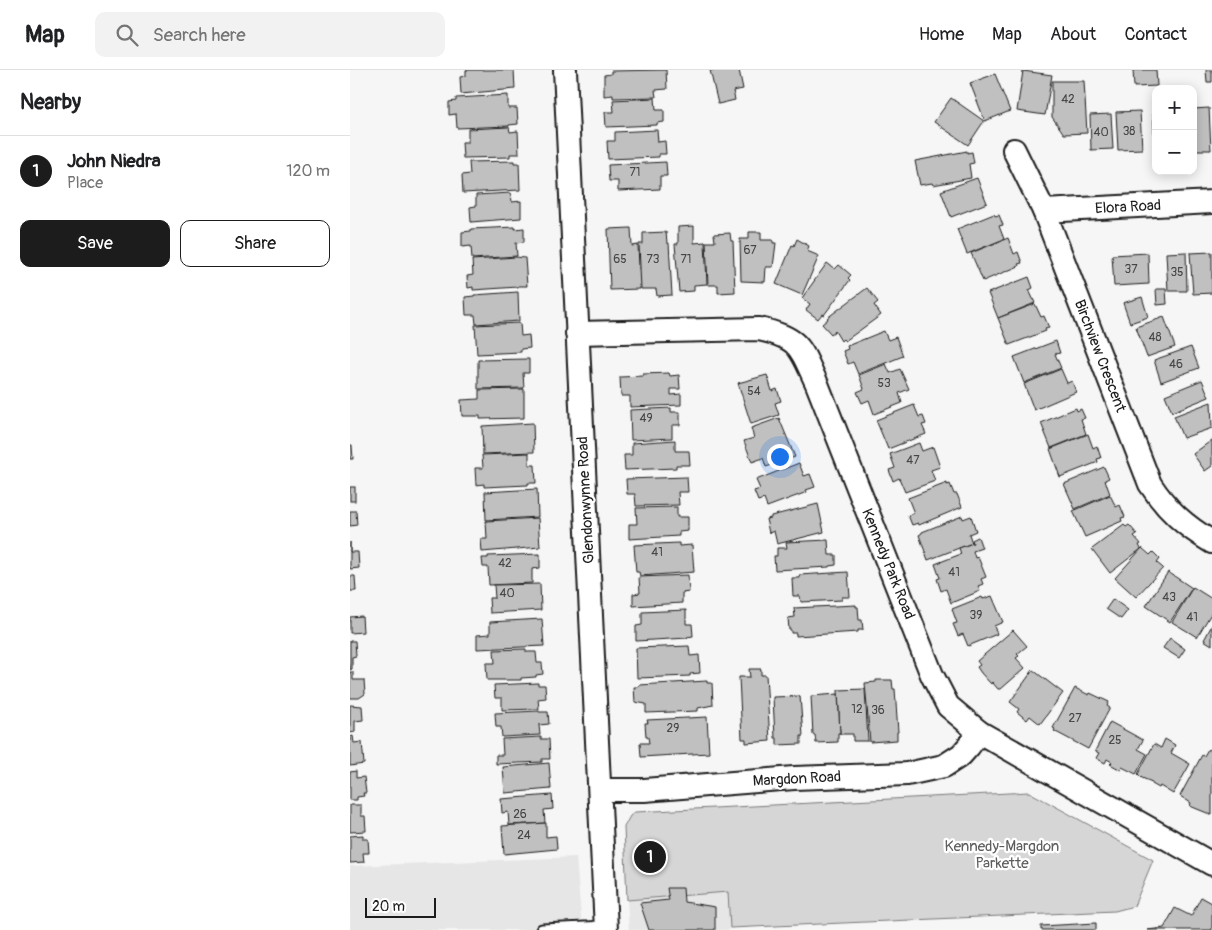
<!DOCTYPE html>
<meta charset="utf-8">
<style>
body{margin:0;font-family:Pangolin,sans-serif;background:#f2f2f2;color:#202124}
.controls{position:absolute;right:15px;top:15px;display:grid;overflow:hidden;border-radius:10px;box-shadow:0 2px 12px #0003}
.controls button{width:45px;height:45px;display:grid;place-items:center;padding:0;border:0;border-bottom:1px solid #e0e0e0;background:#fff;color:#202124;font:25px sans-serif}
.scale{position:absolute;left:15px;bottom:12px;width:71px;box-sizing:border-box;padding-left:5px;border:2px solid #1c1c1c;border-top:0;font-size:14px;line-height:18px;white-space:nowrap;color:#1c1c1c;-webkit-text-stroke:4px #fff;paint-order:stroke}
.you{position:absolute;left:429px;top:386px;width:18px;height:18px;margin:-12px;border:4px solid #fff;border-radius:50%;background:#1a73e8;box-shadow:0 0 0 8px #1a73e833}
.badge{display:grid;place-items:center;width:32px;height:32px;border-radius:50%;background:#1c1c1c;color:#fff;font-size:16px;font-weight:700}
.pin{position:absolute;translate:-50% -50%;border:2px solid #fff;box-shadow:0 1px 5px #0006}
.list{margin:0;padding:0;list-style:none}
h2{display:flex;justify-content:space-between;align-items:center;height:65px;margin:0;padding:0 20px;font-size:21px}
h2 small{font-size:16px;font-weight:400;color:#757577}
.list li{display:grid;grid-template-columns:32px 1fr auto;gap:15px;align-items:center;box-sizing:border-box;height:70px;padding:0 20px;border-top:1px solid #e0e0e0}
.list b{display:block;font-size:19px;white-space:nowrap}
.list p{margin:0;font-size:16px;white-space:nowrap;color:#757577}
.list em{font-size:16px;font-style:normal;color:#757577}
.actions{display:flex;gap:10px;padding:15px 20px}
.actions a{flex:1;padding:11px 0;border:1px solid #1c1c1c;border-radius:10px;text-align:center;font-size:18px;color:#1c1c1c}
.actions .main{background:#1c1c1c;color:#fff}
.icon{flex:none;width:28px;height:28px;fill:none;stroke:currentColor;stroke-width:2;stroke-linecap:round;stroke-linejoin:round}
.map{position:relative;flex:none;width:862px;height:860px;overflow:hidden}
header{display:flex;align-items:center;gap:30px;box-sizing:border-box;height:70px;padding:0 25px;background:#fff;border-bottom:1px solid #e0e0e0}
header strong{font-size:24px}
nav{display:flex;gap:28px;margin-inline-start:auto;font-size:18px}
.search{width:350px;height:45px;background:#f2f2f2;display:flex;align-items:center;gap:12px;box-sizing:border-box;padding:0 18px;border-radius:10px;color:#757577;font-size:19px}
main{display:flex}
aside{flex:1;background:#fff}
.map>svg:first-child{display:block}
.built{fill:#e6e6e6}
.green{fill:#d6d6d6;stroke:#797979}
.building{fill:#c0c0c0;stroke:#1c1c1c}
.lines{fill:none;stroke-linecap:round;stroke-linejoin:round}
.service-casing{stroke:#1c1c1c;stroke-width:15}
.minor-casing{stroke:#1c1c1c;stroke-width:26}
.service{stroke:#fff;stroke-width:11}
.minor{stroke:#fff;stroke-width:22}
.labels{text-anchor:middle;dominant-baseline:central;stroke-width:4.5;stroke-linejoin:round;paint-order:stroke}
.number-label{font-size:12px;fill:#454545}
.street-label{font-size:15px;fill:#1c1c1c;stroke:#fff}
.park-label{font-size:15px;fill:#5d5d5d;stroke:#fff}
</style>
<header>
<strong>Map</strong>
<div class="search"><svg class="icon" aria-label="search" viewBox="0 0 24 24"><circle cx="10" cy="10" r="6"/><path d="M15 15l6 6"/></svg>Search here</div>
<nav><a>Home</a><a>Map</a><a>About</a><a>Contact</a></nav>
</header>
<main>
<aside>
<h2>Nearby<small></small></h2>
<ul class="list">
<li><span class="badge">1</span><div><b>John Niedra</b><p>Place</p></div><em>120 m</em></li>
</ul>
<div class="actions"><a class="main">Save</a><a>Share</a></div>
</aside>
<div class="map">
<svg width="862" height="860" viewBox="0 0 862 860">
<rect width="100%" height="100%" fill="#f6f6f6"/>
<filter id="ink" filterUnits="userSpaceOnUse"><feTurbulence type="fractalNoise" baseFrequency=".02" numOctaves="2"/><feDisplacementMap in="SourceGraphic" scale="10" xChannelSelector="R" yChannelSelector="G"/><feConvolveMatrix kernelMatrix="1 2 1 2 8 2 1 2 1" color-interpolation-filters="sRGB"/></filter>
<g filter="url(#ink)">
<g class="built">
<path d="M226,787L232,860H0V796Z"/>
<path d="M378,822L380,860H279L277,830Z"/>
</g>
<path class="green" d="M679,722L803,790L784,836L765,841L380,858L378,822L277,830L274,757L280,746L285,742Z"/>
<g class="building">
<path d="M116,0H164L165,19L111,24L110,7L116,6Z"/>
<path d="M316,0L317,19L305,20L306,27L263,28V25L254,26V5L261,4V1Z"/>
<path d="M360,0H389L393,19L383,21L385,30L368,34Z"/>
<path d="M783,0H806L807,16L784,17Z"/>
<path d="M856,0H862V12H857Z"/>
<path d="M673,1L702,5L695,45L667,41Z"/>
<path d="M645,4L660,41L635,51L620,13Z"/>
<path d="M702,11H734L737,63L714,64L702,47Z"/>
<path d="M158,25V38H167L168,54L159,55V56L107,58L106,44L99,45V32L106,31V28Z"/>
<path d="M305,28L306,40H314V52L307,53V55L256,57L255,42H264L263,30Z"/>
<path d="M601,28L634,51L618,75L584,52Z"/>
<path d="M859,38L861,80H843V39Z"/>
<path d="M790,41L792,79L768,80L766,42Z"/>
<path d="M803,42H806V82H805Z"/>
<path d="M761,44L763,79L741,80L740,45Z"/>
<path d="M159,57L160,62L168,61L169,84H160V87L113,88L112,72H118V59Z"/>
<path d="M307,60L308,72L315,71L316,84H309V87L258,89L257,71H265V62Z"/>
<path d="M617,81V83L622,82L624,93L619,94L621,108L583,115L582,113L570,115L565,91Z"/>
<path d="M164,91V93H169L170,120L113,123L112,105L120,104L119,92Z"/>
<path d="M316,92L317,106H310V119L268,121V111H259L258,95Z"/>
<path d="M627,108L637,133L601,147L591,121Z"/>
<path d="M161,123L162,132L171,131V148L121,152L120,137L126,136V125Z"/>
<path d="M644,144L645,146L649,145L653,155L649,156L654,169L617,184L607,159Z"/>
<path d="M344,156V173L355,172L357,214L344,215V221L329,222L325,174H328V157Z"/>
<path d="M165,157V159L174,158V172L166,173L167,186L122,189L121,176L112,177V162L121,161V159Z"/>
<path d="M281,158L282,176L288,175L290,219L260,220L258,159Z"/>
<path d="M316,162L317,173H319L322,225L307,226L306,219H291L289,174H293V163Z"/>
<path d="M399,162H411V170H423V173H426L423,197H416L415,212L391,211L390,169H399Z"/>
<path d="M380,163L381,171H383L385,222L368,223V215H358L356,172H365L364,164Z"/>
<path d="M658,168L664,184L668,182L672,193L668,194L669,196L633,211L621,183Z"/>
<path d="M447,169L459,176L457,181L469,186L452,225L426,214L442,175L444,176Z"/>
<path d="M836,182L837,221H818L816,183Z"/>
<path d="M862,182V223L843,224L840,183Z"/>
<path d="M798,183L799,214L764,216L762,185Z"/>
<path d="M166,187L175,188L177,216H168V217L123,220V217L118,218L117,206L123,205L122,190Z"/>
<path d="M477,193L485,199L489,195L501,205L498,208L500,210L474,245L472,244L468,249L456,240L460,234L452,228Z"/>
<path d="M679,207L683,218L679,220L685,233L648,248L638,223Z"/>
<path d="M517,218L528,232L524,235L531,245L495,271L493,269L491,271L485,261L481,264L472,254L478,249L477,248Z"/>
<path d="M806,219H816L817,234L807,235Z"/>
<path d="M168,222L169,251L126,254L125,245H116L115,227L124,226V225Z"/>
<path d="M792,227L798,247L780,253L773,233Z"/>
<path d="M685,234L691,247L694,246L699,258L695,259L696,261L659,275L648,248Z"/>
<path d="M814,247L825,277L797,287L786,257Z"/>
<path d="M170,253L171,266L179,265L180,278L171,279V282L127,284L125,255Z"/>
<path d="M534,261L538,270L546,267L553,286L508,304L503,292L498,294L493,281L498,279L497,276Z"/>
<path d="M706,271L710,283L705,284L711,298L674,313L664,287Z"/>
<path d="M841,277L849,298L811,312L804,290Z"/>
<path d="M179,289V303H173L174,318L128,319V290Z"/>
<path d="M536,294L540,303L550,299L559,319L549,323L552,333L524,344L519,330L512,333L507,322L514,319L509,305Z"/>
<path d="M711,299L717,313L722,311L726,322L684,340L674,314Z"/>
<path d="M319,303L320,306L329,305L330,319H321V325L331,324V335L280,337V326H271L270,307L293,306V304Z"/>
<path d="M417,305L422,321L427,319L431,331L425,333L429,345L401,354L388,313Z"/>
<path d="M852,310L859,327L822,342L815,325Z"/>
<path d="M174,319V348L130,349V346H112L111,330L129,329V320Z"/>
<path d="M861,332L862,358L833,368L824,346Z"/>
<path d="M564,335L569,347L573,346L576,354L572,355L576,364L538,379L526,350Z"/>
<path d="M321,338V342H330V355H322V368L281,370L280,340Z"/>
<path d="M726,338L727,341L731,339L735,348L731,349L736,364L701,378L691,353Z"/>
<path d="M429,348L445,387L416,397L413,388L402,392L394,371L404,368L401,358Z"/>
<path d="M183,353L184,382L133,384L132,356Z"/>
<path d="M738,364L743,378L747,376L751,388L747,389L748,392L710,407L700,379Z"/>
<path d="M325,370V381H339L340,395H326V398L275,400L274,385H282V373Z"/>
<path d="M862,370V396L855,401L843,384Z"/>
<path d="M569,373L572,381L583,377L590,397L581,400L585,411L555,422L549,408L543,411L539,400L545,398L540,384Z"/>
<path d="M0,375H2L3,389H0Z"/>
<path d="M179,383V395H185L186,413H178V415L134,417V414L126,415L125,398H133L132,385Z"/>
<path d="M449,393L454,406L460,404L465,417L456,420L457,422L417,437L414,429L408,431L404,421L410,419L406,410Z"/>
<path d="M754,397L759,408L755,410L760,424L725,439L714,414Z"/>
<path d="M337,407L338,422H328L329,435L286,436L285,424H277L276,409Z"/>
<path d="M597,413V415L600,414L604,424H607L612,437L569,455L568,453L562,455L558,445L564,443L558,428Z"/>
<rect x="0" y="417" width="5" height="14"/>
<path d="M187,419L188,447L136,450L135,422Z"/>
<path d="M760,425L766,437L770,435L775,447L771,448L772,451L735,467L723,441Z"/>
<path d="M468,434L474,462L427,474L424,461L419,463L416,449L421,448V446Z"/>
<path d="M327,437V447H338V461L329,462V466L279,469V454H287L286,438Z"/>
<path d="M0,441H6L7,455L0,456Z"/>
<path d="M612,446L613,449L621,446L626,461L619,464L622,473L578,490L569,465L572,463V462Z"/>
<path d="M188,448L190,477L132,482L131,469H137L136,451Z"/>
<path d="M774,455L776,457L779,455L787,464L784,466L791,474L789,475L791,479L760,503L742,479Z"/>
<path d="M628,467L632,478L623,481L625,488L628,487L636,507L631,509L633,514L628,516L630,521L601,533L596,519L591,521L587,509L590,508L585,494L611,484L609,478L623,473L622,470Z"/>
<path d="M478,470L479,485H486V495L479,496V497L425,500L424,486H427V478H437L436,472Z"/>
<path d="M0,472V482H8L9,498L0,499Z"/>
<path d="M329,473V476L342,475L344,502L290,506L289,502H286L284,475Z"/>
<path d="M792,478L800,485L803,482L810,489L807,493L813,498L786,527L765,508Z"/>
<path d="M190,484V498L182,499V513L139,515L138,497H133L132,488H138V486Z"/>
<path d="M498,502L500,527H492V530L451,532L450,526H443L442,508H450L449,505Z"/>
<path d="M818,502L842,518L820,552L796,536Z"/>
<path d="M338,505L339,522L332,523V533L283,536V524L290,523L289,507Z"/>
<path d="M0,506H5L6,521H0Z"/>
<path d="M190,514L191,540L140,543L139,528H145L144,515Z"/>
<path d="M843,517L862,529V542L847,567L822,552Z"/>
<path d="M642,526L653,552L644,556L647,564L618,576L613,564L608,566L603,554L607,553L602,539L632,527L633,529Z"/>
<path d="M763,529L778,540L771,549L756,539Z"/>
<path d="M506,535V537H508L509,550H512L513,560H508V562L446,566V563H441V560H439L438,548L445,547L444,538Z"/>
<path d="M336,540V554H342L343,566L337,567L338,568L286,571V556L292,555V542Z"/>
<path d="M12,546L13,562L0,563V547Z"/>
<path d="M192,549L194,576L127,579V565L140,564V552Z"/>
<path d="M862,555V575L854,570Z"/>
<path d="M663,560L677,576L667,584L669,586L666,588L675,598L651,619H648L642,612L641,614L631,603L627,597L630,595L627,591Z"/>
<path d="M820,568L835,579L829,588L813,578Z"/>
<path d="M0,571H5L6,586L2,587V599L0,600Z"/>
<path d="M339,576L340,586L349,585L350,603L340,604V606L287,608L286,578Z"/>
<path d="M176,579V582H186L187,593H192L193,604L186,605V607L171,608V610H137L136,593H145L144,580Z"/>
<path d="M399,599H411V605H416L420,671L396,673V669H392L389,607H400Z"/>
<path d="M683,600L713,623L690,654L680,646L677,650L667,642L669,639L660,632Z"/>
<path d="M0,602H3V610H14L15,624L9,628H0Z"/>
<path d="M526,610H542L543,619H545L548,662H547V670L520,672L515,613L526,612Z"/>
<path d="M357,611V613H362L363,635L348,638V641L296,643V634L285,632L284,617H289V615Z"/>
<path d="M188,613V615H195L196,628L188,629L189,639L152,640V628H145L144,615Z"/>
<path d="M725,618L739,625L740,623L759,632L757,636L760,638L738,679L704,661L705,659L703,658Z"/>
<path d="M515,619L518,671H503V664H490L488,620Z"/>
<path d="M488,624L490,663H488V672L466,673L465,665H463L461,626Z"/>
<path d="M450,626L453,666H451V674L427,675V668H425L423,627Z"/>
<path d="M0,635L12,636L13,650L5,651V662L0,663Z"/>
<path d="M189,641V642H198L199,654L189,655L190,665L152,667L151,657H146L145,643Z"/>
<path d="M357,647L359,683L291,687L290,673H299L298,667H296L295,653H298L297,650Z"/>
<path d="M760,652L793,670L788,679L797,684L786,704L772,697L771,700L760,694L762,692L757,689L755,693L746,688L749,683L745,681Z"/>
<path d="M3,666L4,673L12,672L14,694L0,696V667Z"/>
<path d="M191,667V669H199L200,689H192V692L146,694V685H153L152,669Z"/>
<path d="M815,669L825,675L821,683L840,694L823,724L810,716L809,718L802,714V712L792,708L788,704L804,674L811,678Z"/>
<path d="M858,679L862,682V745L840,736L841,733L830,726L852,685L854,686Z"/>
<path d="M199,693L201,719L155,723L153,697Z"/>
<path d="M6,701V708L14,707L16,723H13L14,726L7,727V730H0V702Z"/>
<path d="M202,725L203,739L194,740L195,753L159,755L158,742L152,743L151,729Z"/>
<path d="M0,735H11V746H15L16,761L0,762Z"/>
<path d="M196,753V767L206,766L207,779L154,784L152,756Z"/>
<path d="M13,765V769H18L19,783H13L14,792L0,793V766Z"/>
<path d="M317,818H333L334,832L365,837V860H299L290,833L319,830Z"/>
<path d="M851,827L862,833V860H797L814,858L825,838L841,846Z"/>
<path d="M746,853V860H691V856Z"/>
</g>
<g class="lines">
<defs>
<path id="service" d="M192,860L256,857"/>
<g id="minor">
<path d="M215,0L256,860"/>
<path d="M664,80L694,141L800,414C817,440 835,456 862,472"/>
<path d="M694,141L862,132"/>
<path d="M227,263L409,259C451,268 450,278 467,314L582,605L598,636L629,662L862,794"/>
<path d="M251,720H294L444,708L557,704L594,696L611,685L619,676L629,662"/>
</g>
</defs>
<use href="#service" class="service-casing"/>
<use href="#minor" class="minor-casing"/>
<use href="#service" class="service"/>
<use href="#minor" class="minor"/>
</g>
</g>
<g class="labels">
<g class="number-label">
<text x="718" y="29">42</text>
<text x="779" y="61">38</text>
<text x="751" y="62">40</text>
<text x="285" y="102">71</text>
<text x="400" y="180">67</text>
<text x="270" y="189">65</text>
<text x="303" y="189">73</text>
<text x="336" y="189">71</text>
<text x="781" y="199">37</text>
<text x="827" y="202">35</text>
<text x="805" y="267">48</text>
<text x="826" y="294">46</text>
<text x="534" y="313">53</text>
<text x="404" y="321">54</text>
<text x="296" y="348">49</text>
<text x="563" y="390">47</text>
<text x="307" y="482">41</text>
<text x="155" y="493">42</text>
<text x="604" y="502">41</text>
<text x="157" y="523">40</text>
<text x="819" y="527">43</text>
<text x="626" y="545">39</text>
<text x="842" y="547">41</text>
<text x="507" y="639">12</text>
<text x="528" y="640">36</text>
<text x="725" y="648">27</text>
<text x="323" y="658">29</text>
<text x="765" y="670">25</text>
<text x="170" y="744">26</text>
<text x="174" y="765">24</text>
</g>
<g class="street-label">
<text transform="translate(778 137) rotate(-3)">Elora Road</text>
<text transform="translate(750 286) rotate(69)">Birchview Crescent</text>
<text transform="translate(236 430) rotate(-93)">Glendonwynne Road</text>
<text transform="translate(538 494) rotate(68)">Kennedy Park Road</text>
<text transform="translate(447 709) rotate(-3)">Margdon Road</text>
</g>
<g class="park-label">
<text x="652" y="776">Kennedy-Margdon<tspan x="652" dy="17">Parkette</tspan></text>
</g>
</g>
</svg>
<div class="controls">
<button>+</button>
<button>−</button>
</div>
<div class="scale">20 m</div>
<div class="you"></div>
<div class="pin badge" style="left:300px;top:787px">1</div>
</div>
</main>
